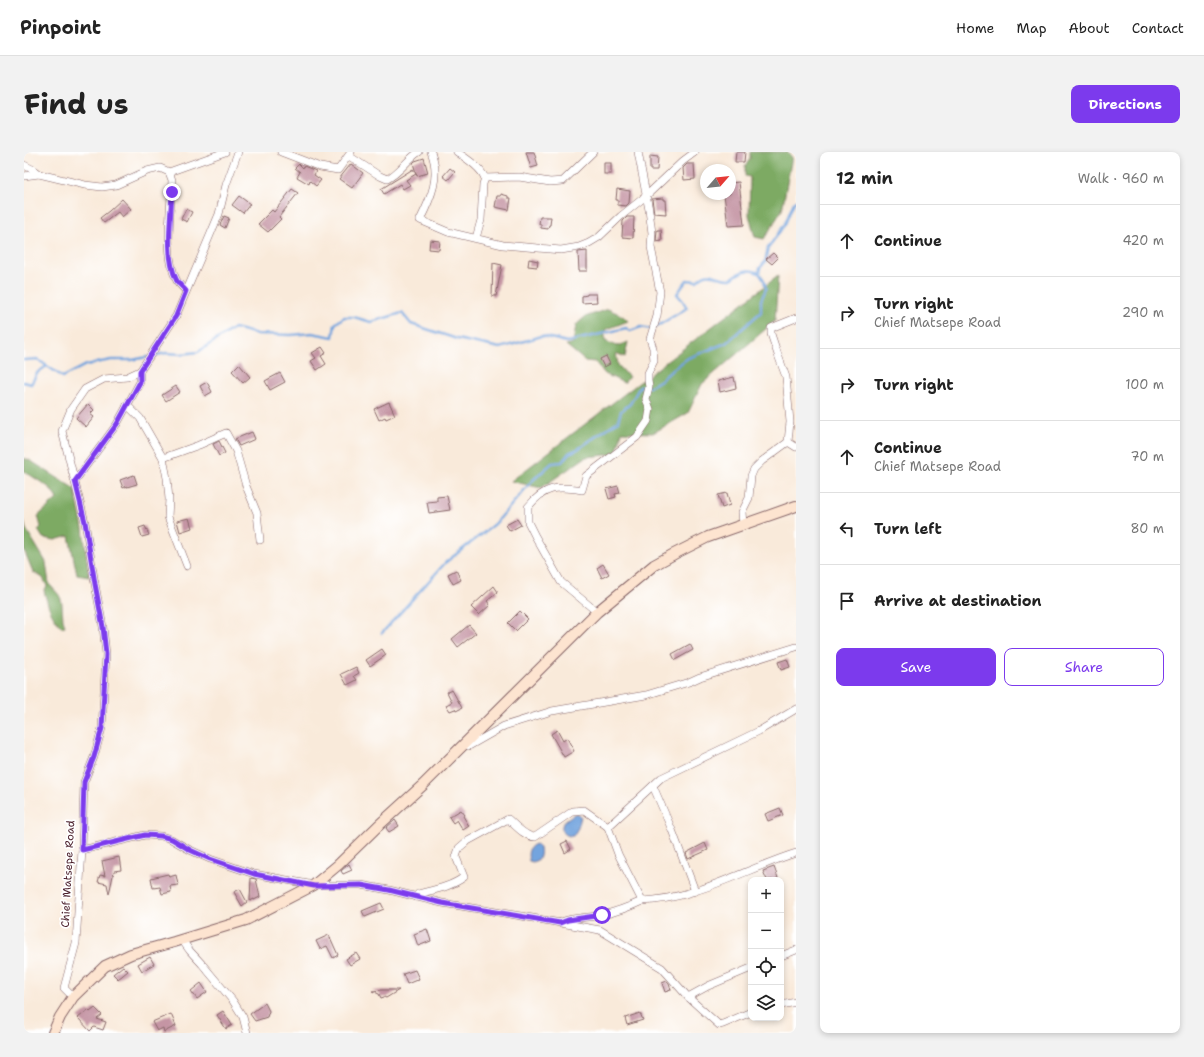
<!DOCTYPE html>
<meta charset="utf-8">
<style>
body{margin:0;font-family:"Shantell Sans",sans-serif;background:#f2f2f2;color:#222}
.controls{position:absolute;right:12px;bottom:12px;display:grid;overflow:hidden;border-radius:8px;box-shadow:0 2px 6px #0003}
.controls button{width:36px;height:36px;display:grid;place-items:center;padding:0;border:0;border-bottom:1px solid #e0e0e0;background:#fff;color:#222;font:20px sans-serif}
.compass{position:absolute;left:676px;top:12px;width:36px;height:36px;border-radius:50%;background:#fff;box-shadow:0 2px 6px #0003;rotate:62deg}
.stop{position:absolute;width:12px;height:12px;margin:-9px;border:3px solid #7c3aed;border-radius:50%;background:#fff}
.stop.end{background:#7c3aed;border-color:#fff;box-shadow:0 1px 4px #0008}
.list{margin:0;padding:0;list-style:none}
h2{display:flex;justify-content:space-between;align-items:center;height:52px;margin:0;padding:0 16px;font-size:17px}
h2 small{font-size:13px;font-weight:400;color:#767676}
.list li{display:grid;grid-template-columns:26px 1fr auto;gap:12px;align-items:center;box-sizing:border-box;height:72px;padding:0 16px;border-top:1px solid #e0e0e0}
.list b{display:block;font-size:15px;white-space:nowrap}
.list p{margin:0;font-size:13px;white-space:nowrap;color:#767676}
.list em{font-size:13px;font-style:normal;color:#767676}
.actions{display:flex;gap:8px;padding:12px 16px}
.actions a{flex:1;padding:9px 0;border:1px solid #7c3aed;border-radius:8px;text-align:center;font-size:14px;color:#7c3aed}
.actions .main{background:#7c3aed;color:#fff}
.icon{flex:none;width:22px;height:22px;fill:none;stroke:currentColor;stroke-width:2;stroke-linecap:round;stroke-linejoin:round}
.map{position:relative;flex:none;width:772px;height:881px;overflow:hidden;border-radius:8px}
header{display:flex;align-items:center;gap:24px;box-sizing:border-box;height:56px;padding:0 20px;background:#fff;border-bottom:1px solid #e0e0e0}
header strong{font-size:19px}
nav{display:flex;gap:22px;margin-inline-start:auto;font-size:14px}
.intro{display:flex;align-items:center;justify-content:space-between;box-sizing:border-box;height:96px;padding:0 24px}
h1{margin:0;font-size:28px}
.button{padding:10px 18px;border-radius:8px;background:#7c3aed;color:#fff;font-size:14px;font-weight:700}
main{display:flex;gap:24px;padding:0 24px}
aside{flex:1;background:#fff;border-radius:8px;box-shadow:0 2px 6px #0003}
.map>svg:first-child{display:block}
.forest{fill:#7daa63;stroke:#646447}
.water{fill:#73a4de;stroke:#5e6284}
.lines{fill:none;stroke-linecap:round;stroke-linejoin:round}
.stream{stroke:#73a4de;stroke-width:2.5}
.building{fill:#c595a4}
.street-casing{stroke:#876668;stroke-width:8}
.secondary-casing{stroke:#876668;stroke-width:12}
.street{stroke:#fff;stroke-width:7}
.secondary{stroke:#fde4d0;stroke-width:10}
.route{stroke:#7c3aed;stroke-width:5}
.labels{text-anchor:middle;dominant-baseline:central;stroke-width:3.5;stroke-linejoin:round;paint-order:stroke}
.street-label{font-size:11px;fill:#4a1f2b;stroke:#fff}
</style>
<header>
<strong>Pinpoint</strong>
<nav><a>Home</a><a>Map</a><a>About</a><a>Contact</a></nav>
</header>
<div class="intro"><h1>Find us</h1><a class="button">Directions</a></div>
<main>
<div class="map">
<svg width="772" height="881" viewBox="0 0 772 881">
<rect width="100%" height="100%" fill="#fff"/>
<filter id="ink" filterUnits="userSpaceOnUse"><feTurbulence type="fractalNoise" baseFrequency=".025" numOctaves="2"/><feDisplacementMap in="SourceGraphic" scale="8" xChannelSelector="R" yChannelSelector="G"/><feConvolveMatrix kernelMatrix="1 2 1 2 8 2 1 2 1" color-interpolation-filters="sRGB"/></filter>
<filter id="wash" filterUnits="userSpaceOnUse"><feTurbulence type="fractalNoise" baseFrequency=".012" numOctaves="4" result="noise"/><feDisplacementMap in="SourceGraphic" scale="16" xChannelSelector="R" yChannelSelector="G"/><feGaussianBlur stdDeviation="0.9" result="paint"/><feColorMatrix in="noise" values="0 0 0 0 0 0 0 0 0 0 0 0 0 0 0 0 0 1.4 0 .05"/><feComposite in="paint" operator="in"/></filter>
<g filter="url(#wash)">
<rect width="100%" height="100%" fill="#f9eada"/>
<g class="forest">
<path d="M726,0H763L768,5L758,58L740,87L731,85L725,63L726,25L721,24V14L726,7Z"/>
<path d="M754,124L751,169L678,232L664,261L629,281L598,280L592,302L562,305L517,336L487,329Z"/>
<path d="M584,157C592,161 598,162 604,169L581,178V189L593,194L604,190L601,205L592,201L594,213L605,225L600,231L581,222L571,210L561,209L542,193L549,191L552,173L561,165Z"/>
<path d="M0,306L7,309L51,337L59,376L65,425L53,423L45,384L31,388L19,386L14,378L17,375L14,364L33,347L26,336L0,319Z"/>
<path d="M0,370L2,377L22,410L25,432L36,444L38,452L39,468L41,474L37,475C27,463 24,454 20,439L23,434L19,426L9,420L0,398Z"/>
</g>
<g class="water">
<path d="M552,661L557,665L554,676L549,684C542,685 535,679 539,671C541,668 548,663 552,661Z"/>
<path d="M512,692C518,695 517,702 515,707L509,710L505,709C503,702 504,694 512,692Z"/>
</g>
<g class="lines">
<g class="stream">
<path d="M632,175L663,156L659,149L653,142L663,128L673,129C686,115 693,128 706,127C708,127 709,126 711,124C720,118 725,117 735,121L736,116L741,110L744,96L761,72L770,50L772,49"/>
<path d="M128,204L142,201L157,202L174,200L210,176L233,182L267,183L288,181L309,185L311,172L320,165H330L347,170L378,161L387,172L433,187L476,196L518,184L543,190L602,176L606,179L617,175L627,177"/>
<path d="M0,208L13,207L39,225L62,213L87,208H108L123,205"/>
<path d="M0,230L7,232L14,220L23,214"/>
<path d="M358,481L422,410L471,372L508,329L528,311L538,310L545,301L554,297L594,269L597,259L606,252L616,234L625,235L637,228L649,217L664,206L702,191L737,160V148L742,137L740,128L735,121"/>
</g>
</g>
<g id="blocks">
<g class="building">
<path d="M502,0H510L514,14L507,16Z"/>
<path d="M712,0H721L720,10H711Z"/>
<path d="M626,4L634,5L633,18H626Z"/>
<path d="M400,6L404,21L393,24L389,11L391,9Z"/>
<rect x="580" y="11" width="7" height="11"/>
<path d="M275,12L279,16L280,14L292,19L290,23L297,28L292,34L286,29L285,32L273,25L276,20L271,16Z"/>
<path d="M327,12L339,21L328,36L315,27Z"/>
<path d="M663,12H670L671,27L660,28L659,16Z"/>
<path d="M426,16L431,20L424,28L419,24Z"/>
<path d="M389,17L392,22L382,28L386,33L379,37L376,32L360,42L357,37Z"/>
<path d="M715,30L720,73L704,74L700,42H706V31Z"/>
<path d="M268,37L274,41L255,65L257,67L244,80L234,72L248,58L250,60Z"/>
<path d="M593,37L606,39L605,51L602,54L594,53V48H592Z"/>
<path d="M477,42L484,44V46H487L485,58L471,55L473,44H477Z"/>
<path d="M215,44L226,52L219,61L208,53Z"/>
<path d="M639,46V48H641L642,62L630,61L628,47Z"/>
<path d="M98,47L107,57L98,65L94,60L80,71L76,66L85,59Z"/>
<path d="M162,57L168,60L163,70L157,67Z"/>
<path d="M200,64L205,66L201,76L196,73Z"/>
<path d="M516,65H527L526,73H525L524,77L517,76V72H515Z"/>
<path d="M603,65H610L609,86L598,85L599,69Z"/>
<path d="M633,78H637L638,89L632,90Z"/>
<path d="M406,88L416,89L415,98L405,97Z"/>
<path d="M563,99V119H555L554,100Z"/>
<path d="M749,101L754,106L748,112L742,107Z"/>
<path d="M505,107L514,109L513,115L504,114Z"/>
<path d="M469,111L478,113L472,144H468Z"/>
<path d="M563,142H572L573,150L558,151V144L563,143Z"/>
<path d="M298,195L302,201L297,204L302,212L293,218L287,209L292,206L288,201Z"/>
<path d="M582,204L586,212L580,215L576,207Z"/>
<path d="M215,212L226,225L219,231L208,219Z"/>
<path d="M256,221L261,230L246,238L241,229Z"/>
<path d="M710,225L712,236L696,240L694,229Z"/>
<path d="M183,230L188,240L181,244L176,234Z"/>
<path d="M152,234L156,240L142,249L138,243Z"/>
<path d="M365,250L371,263L362,267L361,265L355,268L350,257Z"/>
<path d="M64,252L70,258L66,262L70,265L62,275L52,266Z"/>
<path d="M228,280L231,287L215,294L211,287Z"/>
<path d="M195,289L201,301L195,304L189,292Z"/>
<path d="M110,323L113,332L103,335V334L99,336L96,328Z"/>
<path d="M594,334L596,341L591,342L592,345L585,347L582,337Z"/>
<path d="M703,341L706,353L698,356L694,343Z"/>
<path d="M423,344L426,358L405,361L403,350L413,349V345Z"/>
<path d="M165,366L168,376L156,380L153,369Z"/>
<path d="M493,367L497,373L486,379L482,373Z"/>
<path d="M121,374L125,383L118,385L115,376Z"/>
<path d="M579,412L585,422L578,426L573,416Z"/>
<path d="M432,418L437,428L429,432L424,422Z"/>
<path d="M470,434L474,440L463,449L466,453L455,463L447,455Z"/>
<path d="M496,459L504,467L492,479L484,471Z"/>
<path d="M445,473L452,481L434,495L428,487Z"/>
<path d="M666,492L669,498L651,508L648,502Z"/>
<path d="M358,497L362,503L346,514L342,508Z"/>
<path d="M763,507L766,515L757,518L754,510Z"/>
<path d="M332,515L335,521L330,524L333,528L323,533L317,522Z"/>
<path d="M428,538L438,556L432,559L431,557L426,559L422,553L428,550L423,540Z"/>
<path d="M533,578L539,589L543,586L550,599L540,605L527,582Z"/>
<path d="M756,656L759,663L744,669L741,662Z"/>
<path d="M437,658L441,663L439,664L445,674L439,678L433,668L429,671L425,665Z"/>
<path d="M371,668L375,674L365,680L362,676Z"/>
<path d="M543,689L547,697L541,701L537,692Z"/>
<path d="M681,691L684,698L664,707L662,701Z"/>
<path d="M95,705L97,718L90,719L85,742L83,732L74,730L76,723L81,724L78,709Z"/>
<path d="M325,712L328,718L319,722L317,719Z"/>
<path d="M750,715L754,726L750,728H743L739,719Z"/>
<path d="M144,722L145,725L152,723L154,733L146,734L147,740L138,742L136,735L129,736L127,726Z"/>
<path d="M227,726L232,727L236,745L230,748V747L226,749Z"/>
<path d="M216,737L223,750L218,754L210,740Z"/>
<path d="M357,751L360,757L341,765L338,759Z"/>
<path d="M403,777L407,789L394,794L390,782Z"/>
<path d="M305,783L314,803L309,806L303,794L296,797L292,789Z"/>
<path d="M332,801L336,807L326,813L322,807Z"/>
<path d="M126,805L130,812L118,819L114,812Z"/>
<path d="M99,814L104,819L94,827L89,822Z"/>
<path d="M391,818L395,827L383,832L379,822Z"/>
<path d="M643,829L645,832L647,838L641,840L638,831Z"/>
<path d="M177,831L183,840L173,847L167,839Z"/>
<path d="M358,838H375L362,846L360,845L357,846L355,842L348,839Z"/>
<path d="M241,851L245,859L243,865L231,869L226,862Z"/>
<path d="M71,856L78,863L73,867L82,870L79,878L70,875L66,879L54,866L64,858L66,860Z"/>
<path d="M199,859L208,873L202,877L193,863Z"/>
<path d="M616,861L619,868L603,873L601,866Z"/>
<path d="M147,862L152,874L140,880L139,876L133,879L128,870Z"/>
</g>
</g>
</g>
<g filter="url(#ink)">
<use href="#blocks" fill-opacity="0" stroke="#876668" stroke-width="1"/>
<g class="lines">
<defs>
<g id="street">
<path d="M257,0L296,15L314,18L327,0"/>
<path d="M407,0C417,24 407,46 396,68L424,80L479,93L537,98L555,95L565,91L575,85L597,64L622,44L659,9L671,0"/>
<path d="M433,0C443,7 456,15 461,26L459,32L457,68L452,86"/>
<path d="M325,4L356,24L363,27C376,21 383,7 395,0"/>
<path d="M0,13L8,17L15,22L61,33L78,35L92,33L123,19L136,16L145,20L201,0"/>
<path d="M145,20L148,28C147,56 140,103 152,127C154,132 159,135 162,139"/>
<path d="M0,24L15,22"/>
<path d="M461,26L495,25L526,30L539,29L569,0"/>
<path d="M103,253L116,266L139,306L143,326L145,347L144,365L163,414"/>
<path d="M764,290L772,295"/>
<path d="M139,306L175,293L202,281L212,299L222,334L233,361L236,388"/>
<path d="M51,329L93,272L116,230V219"/>
<path d="M719,373L718,360L725,346L727,324L730,317L738,309L764,290L766,270L762,225L754,203L747,182V176L772,166"/>
<path d="M573,460L537,430L511,384L504,370V355C521,334 533,334 558,338L562,324L613,285L624,269L626,257L622,247L625,235L624,229V221L630,209L629,196L626,187L633,164L636,140L627,95L628,81L625,58L614,0"/>
<path d="M772,557L735,579L637,626L584,675L594,702L618,749C672,747 721,717 772,701"/>
<path d="M441,592L445,594L480,574L528,559L622,543L665,530L676,525L772,495"/>
<path d="M629,634L648,678L671,739"/>
<path d="M58,698L121,683L137,684L147,687L166,698L186,707L230,722L290,733H337L365,738L418,751L503,765L576,778L638,816L664,845L695,873L699,872L727,860"/>
<path d="M392,745L394,742C409,738 427,735 440,725L432,705L435,696L442,690L484,667C491,673 501,685 511,685L549,659L560,658L584,675"/>
<path d="M537,770C550,765 565,766 578,763C592,760 605,755 618,749"/>
<path d="M158,788L166,799L178,812L209,849L219,865L223,881"/>
<path d="M757,804L772,798"/>
<path d="M49,845L40,836L52,791L58,698L60,630L70,605L78,576L82,502L79,475L71,432L61,370L38,279L47,257L61,237L80,227L103,225L116,219L152,164L195,62L202,33L214,0"/>
<path d="M664,845L684,834L727,816"/>
<path d="M757,853L772,850"/>
</g>
<path id="secondary" d="M29,881L36,865L49,845L81,814L107,802L150,790L222,768L290,733L314,713L354,674L399,633L573,460L630,413L650,402L684,385L772,354"/>
</defs>
<use href="#street" class="street-casing"/>
<use href="#secondary" class="secondary-casing"/>
<use href="#street" class="street"/>
<use href="#secondary" class="secondary"/>
</g>
</g>
<g class="lines" filter="url(#ink)">
<path class="route" d="M148,40C147,66 141,104 152,127C154,132 159,135 162,139L152,164L116,219V230L93,272L51,329L61,370L71,432L79,475L82,502L78,576L70,605L60,630L58,698L121,683L137,684L148,687L166,698L186,707L230,722L290,734L337,733L365,738L418,751L536,771L544,768L578,763"/>
</g>
<g class="labels">
<g class="street-label">
<text transform="translate(44 722) rotate(-87)">Chief Matsepe Road</text>
</g>
</g>
</svg>
<div class="controls">
<button>+</button>
<button>−</button>
<button><svg class="icon" aria-label="locate" viewBox="0 0 24 24"><circle cx="12" cy="12" r="6"/><path d="M12 2v4M12 18v4M2 12h4M18 12h4"/></svg></button>
<button><svg class="icon" aria-label="layers" viewBox="0 0 24 24"><path d="M12 4l9 5-9 5-9-5zM3 14l9 5 9-5"/></svg></button>
</div>
<svg class="compass" viewBox="-18 -18 36 36"><path d="M0-13l5 13h-10z" fill="#e53935"/><path d="M0 13l5-13h-10z" fill="#767676"/></svg>
<div class="stop" style="left:578px;top:763px"></div>
<div class="stop end" style="left:148px;top:40px"></div>
</div>
<aside>
<h2>12 min<small>Walk · 960 m</small></h2>
<ul class="list">
<li><svg class="icon" aria-label="ahead" viewBox="0 0 24 24"><path d="M12 20V5M6 11l6-6 6 6"/></svg><div><b>Continue</b></div><em>420 m</em></li>
<li><svg class="icon" aria-label="right" viewBox="0 0 24 24"><path d="M7 20v-9h11M14 6l5 5-5 5"/></svg><div><b>Turn right</b><p>Chief Matsepe Road</p></div><em>290 m</em></li>
<li><svg class="icon" aria-label="right" viewBox="0 0 24 24"><path d="M7 20v-9h11M14 6l5 5-5 5"/></svg><div><b>Turn right</b></div><em>100 m</em></li>
<li><svg class="icon" aria-label="ahead" viewBox="0 0 24 24"><path d="M12 20V5M6 11l6-6 6 6"/></svg><div><b>Continue</b><p>Chief Matsepe Road</p></div><em>70 m</em></li>
<li><svg class="icon" aria-label="left" viewBox="0 0 24 24"><path d="M17 20v-9H6M10 6l-5 5 5 5"/></svg><div><b>Turn left</b></div><em>80 m</em></li>
<li><svg class="icon" aria-label="arrive" viewBox="0 0 24 24"><path d="M6 21V4h12l-3 4 3 4H6"/></svg><div><b>Arrive at destination</b></div></li>
</ul>
<div class="actions"><a class="main">Save</a><a>Share</a></div>
</aside>
</main>
